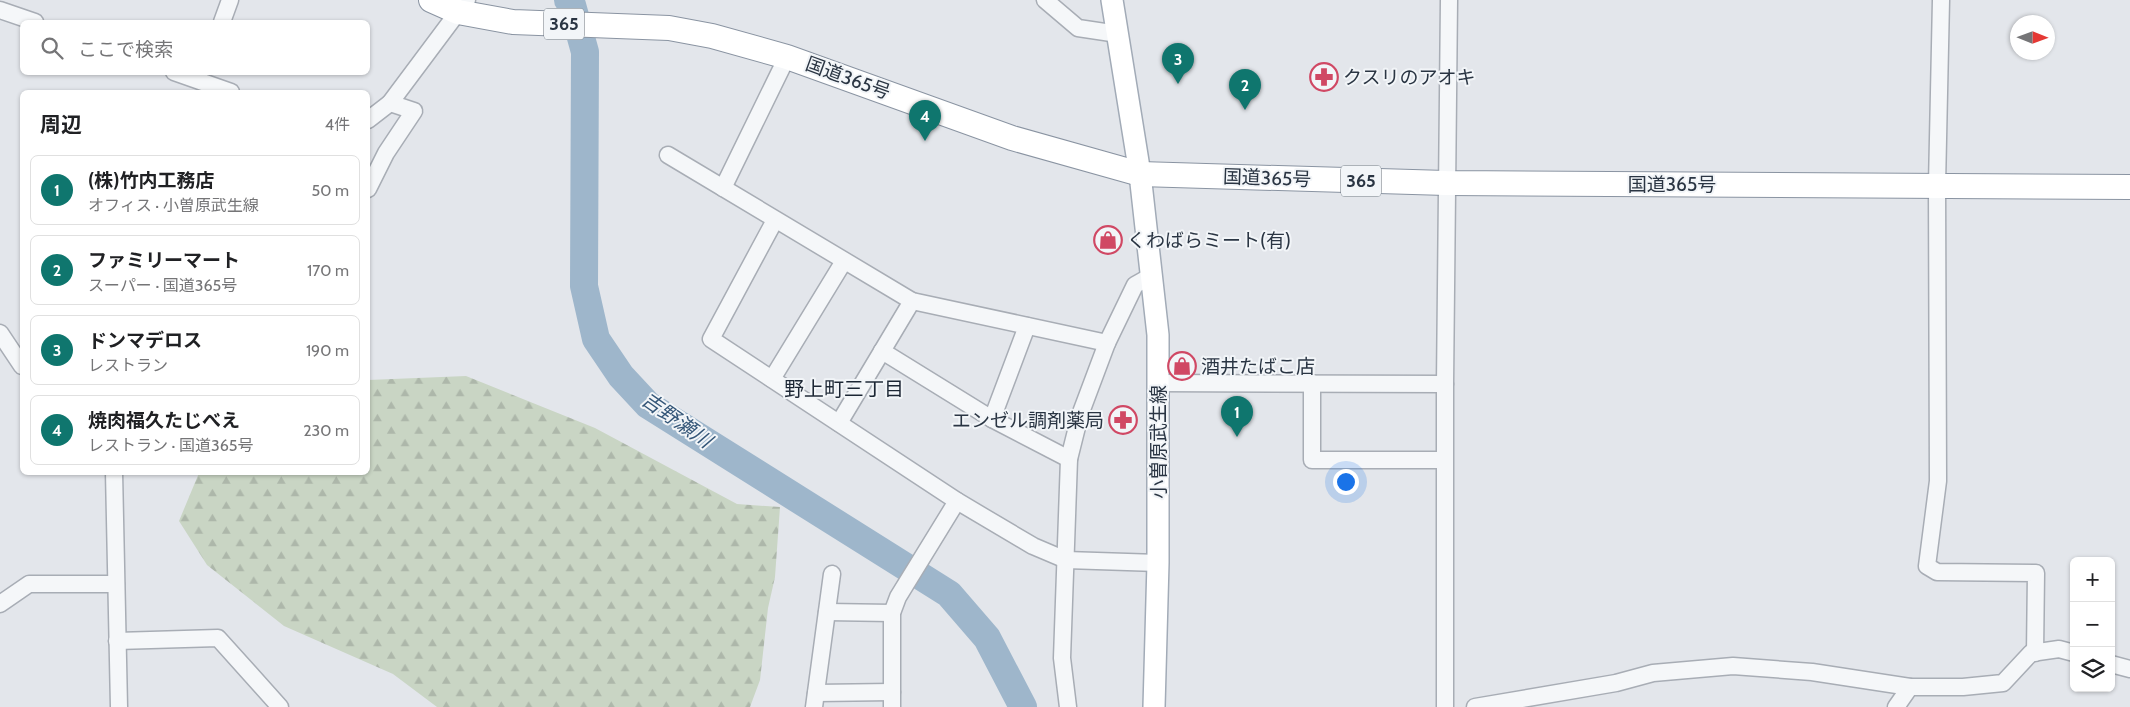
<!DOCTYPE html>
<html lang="ja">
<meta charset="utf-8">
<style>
body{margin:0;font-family:Cabin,"Noto Sans JP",sans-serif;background:#f2f2f2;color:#202124}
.controls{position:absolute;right:15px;bottom:15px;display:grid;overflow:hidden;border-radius:8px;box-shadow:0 1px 4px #0004}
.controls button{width:45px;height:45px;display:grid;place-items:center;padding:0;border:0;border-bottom:1px solid #e0e0e0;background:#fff;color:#202124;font:25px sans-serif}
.compass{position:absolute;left:2010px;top:15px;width:45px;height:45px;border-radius:50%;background:#fff;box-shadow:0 1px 4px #0004;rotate:91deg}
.you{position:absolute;left:1345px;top:481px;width:18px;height:18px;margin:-12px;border:4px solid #fff;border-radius:50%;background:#1a73e8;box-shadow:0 0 0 8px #1a73e833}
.badge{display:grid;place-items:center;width:32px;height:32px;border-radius:50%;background:#0f766e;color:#fff;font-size:16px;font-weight:700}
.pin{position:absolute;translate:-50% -41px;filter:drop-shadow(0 1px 2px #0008)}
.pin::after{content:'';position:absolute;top:26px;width:18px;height:15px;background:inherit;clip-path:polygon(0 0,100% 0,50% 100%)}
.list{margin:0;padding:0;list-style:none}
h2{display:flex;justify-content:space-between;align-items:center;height:65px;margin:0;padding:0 20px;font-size:21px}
h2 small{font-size:16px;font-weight:400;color:#757577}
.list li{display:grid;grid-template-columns:32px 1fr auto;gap:15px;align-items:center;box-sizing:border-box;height:70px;margin:0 10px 10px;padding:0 10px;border:1px solid #e0e0e0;border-radius:8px}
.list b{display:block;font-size:19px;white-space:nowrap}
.list p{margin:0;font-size:16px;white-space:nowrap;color:#757577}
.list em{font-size:16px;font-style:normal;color:#757577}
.icon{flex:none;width:28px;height:28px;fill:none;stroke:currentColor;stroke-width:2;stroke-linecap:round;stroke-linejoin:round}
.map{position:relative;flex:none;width:2130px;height:707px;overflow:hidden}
.search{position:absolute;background:#fff;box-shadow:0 1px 4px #0004;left:20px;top:20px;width:350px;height:55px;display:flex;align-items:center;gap:12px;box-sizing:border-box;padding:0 18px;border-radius:8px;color:#757577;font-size:19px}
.panel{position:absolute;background:#fff;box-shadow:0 1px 4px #0004;left:20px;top:90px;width:350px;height:385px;border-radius:8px}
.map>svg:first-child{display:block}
.forest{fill:url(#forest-firs)}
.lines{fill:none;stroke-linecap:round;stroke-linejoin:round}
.river{stroke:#9eb6cb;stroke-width:28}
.minor-casing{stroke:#a8adb5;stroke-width:19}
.major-casing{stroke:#a2abb7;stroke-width:24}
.highway-casing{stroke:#8a94a2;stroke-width:26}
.minor{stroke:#f5f7f9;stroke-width:16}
.major{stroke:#fff;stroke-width:21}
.highway{stroke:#fff;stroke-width:24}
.labels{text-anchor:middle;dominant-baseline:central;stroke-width:4;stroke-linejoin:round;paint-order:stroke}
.shield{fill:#f2f5f8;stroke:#666f79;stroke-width:1}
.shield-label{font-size:18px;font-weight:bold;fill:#2a3543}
.poi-label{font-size:19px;fill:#2a3543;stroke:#f2f5f8;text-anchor:start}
.street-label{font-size:19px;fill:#2a3543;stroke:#f2f5f8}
.neighbourhood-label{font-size:20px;fill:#1c2634;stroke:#f2f5f8}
.water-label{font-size:20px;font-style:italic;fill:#345678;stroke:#f2f5f8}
</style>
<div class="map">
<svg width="2130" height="707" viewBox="0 0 2130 707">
<defs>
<pattern id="forest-firs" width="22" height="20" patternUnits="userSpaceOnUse" patternTransform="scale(1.25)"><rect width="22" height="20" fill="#c9d5c4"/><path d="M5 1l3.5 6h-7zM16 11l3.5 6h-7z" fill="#adb7aa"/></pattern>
</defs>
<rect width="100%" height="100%" fill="#e3e6eb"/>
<path class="forest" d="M466,376L595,428L737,504L780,507L775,577L768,608L760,680L750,707H437L393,674L284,626L207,565L179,521L199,473L368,472V380Z"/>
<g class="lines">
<path class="river" d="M568,0L572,5L585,52L584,286L596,339L621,376L648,405L949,594L987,638L1023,707"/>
<defs>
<g id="minor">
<path d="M1045,0L1078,28L1118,34"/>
<path d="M1941,0L1937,185L1938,481L1927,566L1937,572L2036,573L2035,653"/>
<path d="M0,10L35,22"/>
<path d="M222,22L230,0"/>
<path d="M174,72L231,92"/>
<path d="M368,120L390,103L467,0"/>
<path d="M668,155L912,301L1107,343L1135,285L1151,276"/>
<path d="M723,188L787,57"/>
<path d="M368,189L386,153L414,111L390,103"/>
<path d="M775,220L711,339L957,501L1033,546L1066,560L1158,563"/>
<path d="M0,333L22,366"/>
<path d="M882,351L992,419L1069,459"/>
<path d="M772,379L844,261"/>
<path d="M1158,383L1445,384"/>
<path d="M1312,383V460H1444"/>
<path d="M992,419L1027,326"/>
<path d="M839,423L912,301"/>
<path d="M114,472L119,707"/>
<path d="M0,604L29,584H116"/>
<path d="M827,612L892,613"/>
<path d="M117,641L218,638L280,707"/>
<path d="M2111,664L2130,669"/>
<path d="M816,693L892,692"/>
<path d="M814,707L832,574"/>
<path d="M892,707V613L898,597L957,501"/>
<path d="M1068,707L1062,658L1069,459L1080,415L1107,343"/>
<path d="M1445,707V384L1449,0"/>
<path d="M1475,707L1616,683L1653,673L1733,666L1812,672L1910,687"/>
<path d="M1896,707L1910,687H1963L2003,683L2031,653L2059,649L2074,653"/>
</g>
<path id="major" d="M1112,0L1140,174L1158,335V563L1154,707"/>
<path id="highway" d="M431,0L458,12L513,22L669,28L712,36L787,57L1012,138L1140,174L1446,183L2130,187"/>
</defs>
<use href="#minor" class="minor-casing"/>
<use href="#major" class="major-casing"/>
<use href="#highway" class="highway-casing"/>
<use href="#minor" class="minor"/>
<use href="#major" class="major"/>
<use href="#highway" class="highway"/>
</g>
<defs>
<symbol id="pharmacy-ring" viewBox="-11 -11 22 22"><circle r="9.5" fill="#f2f5f8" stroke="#d04864" stroke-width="1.5"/><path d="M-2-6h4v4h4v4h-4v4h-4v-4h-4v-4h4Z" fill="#d04864"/></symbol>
<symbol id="shop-ring" viewBox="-11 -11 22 22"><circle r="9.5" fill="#f2f5f8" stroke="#d04864" stroke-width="1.5"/><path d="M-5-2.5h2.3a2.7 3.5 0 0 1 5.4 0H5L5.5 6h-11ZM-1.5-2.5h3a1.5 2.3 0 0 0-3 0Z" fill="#d04864"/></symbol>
</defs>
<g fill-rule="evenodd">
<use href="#pharmacy-ring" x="1308" y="61" width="32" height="32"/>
<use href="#shop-ring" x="1092" y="224" width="32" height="32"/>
<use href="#shop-ring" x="1166" y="350" width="32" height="32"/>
<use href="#pharmacy-ring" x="1107" y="404" width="32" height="32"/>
</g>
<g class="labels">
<g class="shield">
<rect x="544" y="8.5" width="40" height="31" rx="4"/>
<rect x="1341" y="165.5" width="40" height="31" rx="4"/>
</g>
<g class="shield-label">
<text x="564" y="24">365</text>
<text x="1361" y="181">365</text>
</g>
<g class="poi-label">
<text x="1343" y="77">クスリのアオキ</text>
<text x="1127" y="240">くわばらミート(有)</text>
<text x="1201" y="366">酒井たばこ店</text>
<text x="1104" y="420" text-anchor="end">エンゼル調剤薬局</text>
</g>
<g class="street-label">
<text transform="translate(848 78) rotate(20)">国道365号</text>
<text transform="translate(1267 178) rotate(2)">国道365号</text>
<text x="1672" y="184">国道365号</text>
<text transform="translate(1158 442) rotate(-90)">小曽原武生線</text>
</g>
<g class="neighbourhood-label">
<text x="844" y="389">野上町三丁目</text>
</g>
<g class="water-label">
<text transform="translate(677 420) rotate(35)">吉野瀬川</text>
</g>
</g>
</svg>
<div class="controls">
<button>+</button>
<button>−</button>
<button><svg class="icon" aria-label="layers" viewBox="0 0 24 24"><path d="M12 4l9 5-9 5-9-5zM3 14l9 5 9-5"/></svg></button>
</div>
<svg class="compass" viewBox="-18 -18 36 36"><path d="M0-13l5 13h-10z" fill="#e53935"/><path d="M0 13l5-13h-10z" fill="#757577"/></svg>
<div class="you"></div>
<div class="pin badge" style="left:1237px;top:437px">1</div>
<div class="pin badge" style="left:1245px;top:110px">2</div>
<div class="pin badge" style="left:1178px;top:84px">3</div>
<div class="pin badge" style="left:925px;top:141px">4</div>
<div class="search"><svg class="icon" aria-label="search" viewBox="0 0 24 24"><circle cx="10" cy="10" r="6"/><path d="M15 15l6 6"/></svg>ここで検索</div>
<section class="panel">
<h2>周辺<small>4件</small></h2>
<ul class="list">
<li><span class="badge">1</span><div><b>(株)竹内工務店</b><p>オフィス · 小曽原武生線</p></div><em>50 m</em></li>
<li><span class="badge">2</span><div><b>ファミリーマート</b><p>スーパー · 国道365号</p></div><em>170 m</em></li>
<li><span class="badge">3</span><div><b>ドンマデロス</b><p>レストラン</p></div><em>190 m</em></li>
<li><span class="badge">4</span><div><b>焼肉福久たじべえ</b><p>レストラン · 国道365号</p></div><em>230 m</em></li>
</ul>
</section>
</div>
